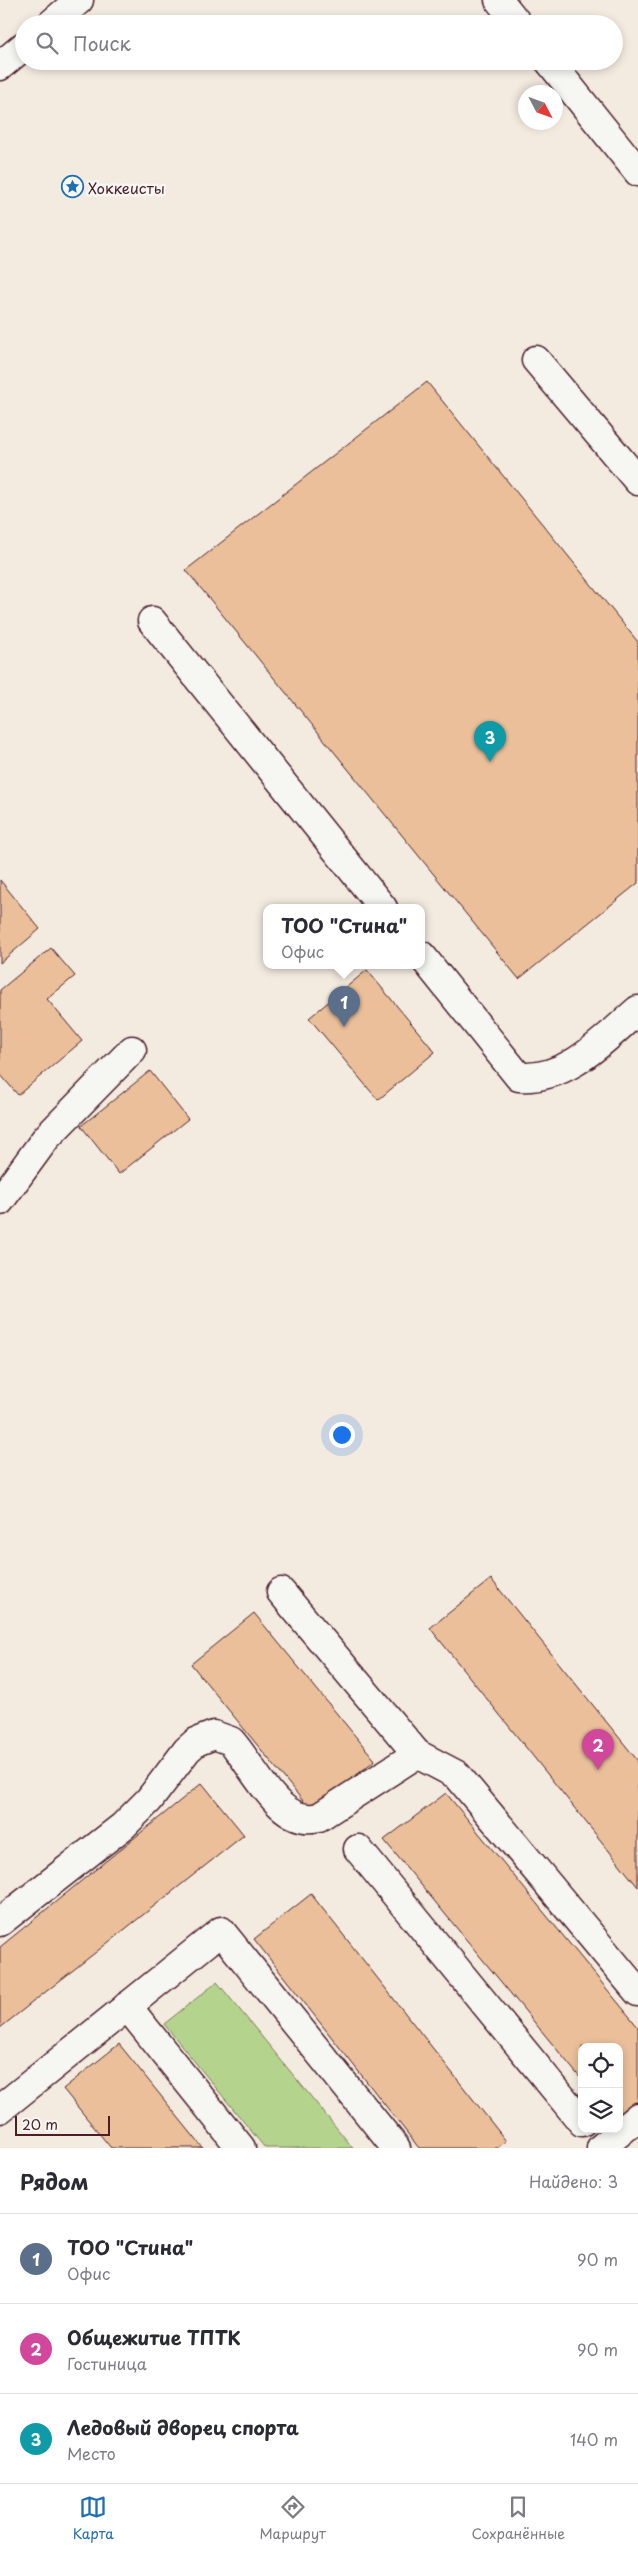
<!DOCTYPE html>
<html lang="ru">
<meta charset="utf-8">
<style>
body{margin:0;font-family:"Playpen Sans",sans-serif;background:#f7f7f7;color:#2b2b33}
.controls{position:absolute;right:15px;bottom:15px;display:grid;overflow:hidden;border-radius:10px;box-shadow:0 2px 8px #0003}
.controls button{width:45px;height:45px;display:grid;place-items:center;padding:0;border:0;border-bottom:1px solid #e1e1e2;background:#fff;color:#2b2b33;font:25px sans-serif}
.compass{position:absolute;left:518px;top:85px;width:45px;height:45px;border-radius:50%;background:#fff;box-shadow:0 2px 8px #0003;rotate:131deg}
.scale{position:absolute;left:15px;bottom:12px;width:95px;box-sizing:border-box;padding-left:5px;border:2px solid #4a1f2b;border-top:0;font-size:14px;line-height:18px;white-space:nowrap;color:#4a1f2b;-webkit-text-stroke:4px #f6f6f2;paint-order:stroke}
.you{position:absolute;left:341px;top:1434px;width:18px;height:18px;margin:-12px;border:4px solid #fff;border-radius:50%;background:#1a73e8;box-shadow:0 0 0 8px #1a73e833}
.badge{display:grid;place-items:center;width:32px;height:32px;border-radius:50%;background:#1f6fb2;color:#fff;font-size:16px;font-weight:700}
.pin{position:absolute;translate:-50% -41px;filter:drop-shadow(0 1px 2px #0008)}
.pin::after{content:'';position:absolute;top:26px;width:18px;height:15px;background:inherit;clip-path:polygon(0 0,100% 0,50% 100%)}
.popup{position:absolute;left:263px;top:904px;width:162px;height:65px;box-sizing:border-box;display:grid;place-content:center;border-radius:10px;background:#fff;filter:drop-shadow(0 1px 4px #0005);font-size:16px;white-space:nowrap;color:#7c7c81}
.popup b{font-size:19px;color:#2b2b33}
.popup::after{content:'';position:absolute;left:50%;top:100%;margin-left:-10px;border:10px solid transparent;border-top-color:#fff}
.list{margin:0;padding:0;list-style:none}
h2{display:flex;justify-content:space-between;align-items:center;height:65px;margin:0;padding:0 20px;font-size:21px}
h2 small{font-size:16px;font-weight:400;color:#7c7c81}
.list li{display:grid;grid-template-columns:32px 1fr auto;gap:15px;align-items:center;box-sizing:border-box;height:90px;padding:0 20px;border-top:1px solid #e1e1e2}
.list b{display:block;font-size:19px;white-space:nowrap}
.list p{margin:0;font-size:16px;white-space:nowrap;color:#7c7c81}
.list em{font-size:16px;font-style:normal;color:#7c7c81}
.icon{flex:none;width:28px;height:28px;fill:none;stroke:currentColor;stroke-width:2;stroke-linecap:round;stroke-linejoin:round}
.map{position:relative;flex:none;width:638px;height:2148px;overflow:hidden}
.search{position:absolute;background:#fff;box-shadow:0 2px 8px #0003;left:15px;right:15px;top:15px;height:55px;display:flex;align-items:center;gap:12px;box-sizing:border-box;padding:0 18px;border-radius:28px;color:#7c7c81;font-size:19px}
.sheet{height:335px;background:#fff}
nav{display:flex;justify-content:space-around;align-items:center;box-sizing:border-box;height:70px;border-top:1px solid #e1e1e2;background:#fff;font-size:14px;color:#7c7c81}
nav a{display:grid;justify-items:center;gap:2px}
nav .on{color:#1f6fb2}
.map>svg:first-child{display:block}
.green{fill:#b4d48e;stroke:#7f7a5c}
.building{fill:#eabf9a;stroke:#4a1f2b}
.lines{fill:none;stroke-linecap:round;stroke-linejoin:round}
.minor-casing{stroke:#4a1f2b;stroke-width:31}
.minor{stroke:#f6f6f2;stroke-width:28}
.labels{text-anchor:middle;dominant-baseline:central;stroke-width:5;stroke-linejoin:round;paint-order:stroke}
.poi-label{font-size:15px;fill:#4a1f2b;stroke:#f6f6f2;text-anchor:start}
</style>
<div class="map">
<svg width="638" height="2148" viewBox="0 0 638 2148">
<rect width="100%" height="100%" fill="#f4ebe0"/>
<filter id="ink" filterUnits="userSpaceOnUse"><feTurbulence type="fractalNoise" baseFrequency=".02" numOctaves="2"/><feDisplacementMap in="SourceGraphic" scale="10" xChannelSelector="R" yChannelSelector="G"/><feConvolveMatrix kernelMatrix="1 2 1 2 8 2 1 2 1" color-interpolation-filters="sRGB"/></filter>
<g filter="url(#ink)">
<path class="green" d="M217,1982L353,2148H265L164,2024Z"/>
<g class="building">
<path d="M427,382L638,642V883L519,979L186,570Z"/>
<path d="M0,880L40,929L0,963Z"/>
<path d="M51,948L75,976L47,999L82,1041L18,1095L0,1074V990Z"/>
<path d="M367,970L435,1052L378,1100L309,1018Z"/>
<path d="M150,1071L188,1119L119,1174L81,1126Z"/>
<path d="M491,1579L638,1761V1887L430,1628Z"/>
<path d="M254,1613L375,1760L312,1812L191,1664Z"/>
<path d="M202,1783L244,1835L0,2028V1947Z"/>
<path d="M446,1793L638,2027V2105L619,2121V2047H582V2080L384,1840Z"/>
<path d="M311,1894L506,2141L497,2148H419L254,1939Z"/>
<path d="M119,2044L203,2148H111L63,2089Z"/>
</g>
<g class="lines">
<defs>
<g id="minor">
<path d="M499,0L518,24"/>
<path d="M51,24L79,0"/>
<path d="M549,61L638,172"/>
<path d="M0,66L24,46"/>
<path d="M536,360L638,481"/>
<path d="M152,621L383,908"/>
<path d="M422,956L519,1077C569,1080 603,1040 638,1010"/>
<path d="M0,1201L46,1138L132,1050"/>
<path d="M281,1592L417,1754L457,1775L638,1992"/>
<path d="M358,1849L582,2122"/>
<path d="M0,1922L123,1826L149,1800L187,1750L196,1742L214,1735L231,1741C254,1766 279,1828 319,1817L417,1754"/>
<path d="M127,2006L241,2148"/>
<path d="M0,2109L221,1931L396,2148"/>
<path d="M601,2148L638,2117"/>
</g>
</defs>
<use href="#minor" class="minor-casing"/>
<use href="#minor" class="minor"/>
</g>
</g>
<defs>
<symbol id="sight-ring" viewBox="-11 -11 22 22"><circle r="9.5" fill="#f6f6f2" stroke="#1f6fb2" stroke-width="1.5"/><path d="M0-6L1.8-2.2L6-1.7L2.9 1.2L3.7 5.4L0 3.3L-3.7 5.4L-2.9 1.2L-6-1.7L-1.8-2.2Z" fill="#1f6fb2"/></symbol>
</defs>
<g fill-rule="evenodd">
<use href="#sight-ring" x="60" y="174" width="25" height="25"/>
</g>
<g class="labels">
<g class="poi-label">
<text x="88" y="187">Хоккеисты</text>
</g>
</g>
</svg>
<div class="controls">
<button><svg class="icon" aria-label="locate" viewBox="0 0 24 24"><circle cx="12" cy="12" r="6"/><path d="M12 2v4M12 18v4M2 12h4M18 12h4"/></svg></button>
<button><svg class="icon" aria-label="layers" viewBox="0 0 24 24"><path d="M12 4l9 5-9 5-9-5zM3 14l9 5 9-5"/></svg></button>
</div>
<svg class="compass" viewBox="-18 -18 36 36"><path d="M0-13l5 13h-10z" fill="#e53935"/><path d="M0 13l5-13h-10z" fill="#7c7c81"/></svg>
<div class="scale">20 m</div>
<div class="you"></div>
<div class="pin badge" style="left:344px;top:1027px;background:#5c6f8a">1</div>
<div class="popup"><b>ТОО &quot;Стина&quot;</b>Офис</div>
<div class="pin badge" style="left:598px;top:1770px;background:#d1479c">2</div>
<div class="pin badge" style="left:490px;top:762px;background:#0f9aa8">3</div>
<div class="search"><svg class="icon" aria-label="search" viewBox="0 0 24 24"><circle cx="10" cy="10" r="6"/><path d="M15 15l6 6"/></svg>Поиск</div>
</div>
<section class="sheet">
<h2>Рядом<small>Найдено: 3</small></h2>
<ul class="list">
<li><span class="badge" style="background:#5c6f8a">1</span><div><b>ТОО &quot;Стина&quot;</b><p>Офис</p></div><em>90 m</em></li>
<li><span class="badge" style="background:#d1479c">2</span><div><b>Общежитие ТПТК</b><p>Гостиница</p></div><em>90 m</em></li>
<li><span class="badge" style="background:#0f9aa8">3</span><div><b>Ледовый дворец спорта</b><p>Место</p></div><em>140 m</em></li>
</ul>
</section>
<nav>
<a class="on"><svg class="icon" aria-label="map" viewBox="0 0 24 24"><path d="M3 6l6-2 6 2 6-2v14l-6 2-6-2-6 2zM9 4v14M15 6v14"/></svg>Карта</a>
<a><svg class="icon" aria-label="directions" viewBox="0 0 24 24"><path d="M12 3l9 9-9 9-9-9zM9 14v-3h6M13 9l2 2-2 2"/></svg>Маршрут</a>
<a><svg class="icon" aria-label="saved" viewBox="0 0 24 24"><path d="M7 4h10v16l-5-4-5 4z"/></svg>Сохранённые</a>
</nav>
